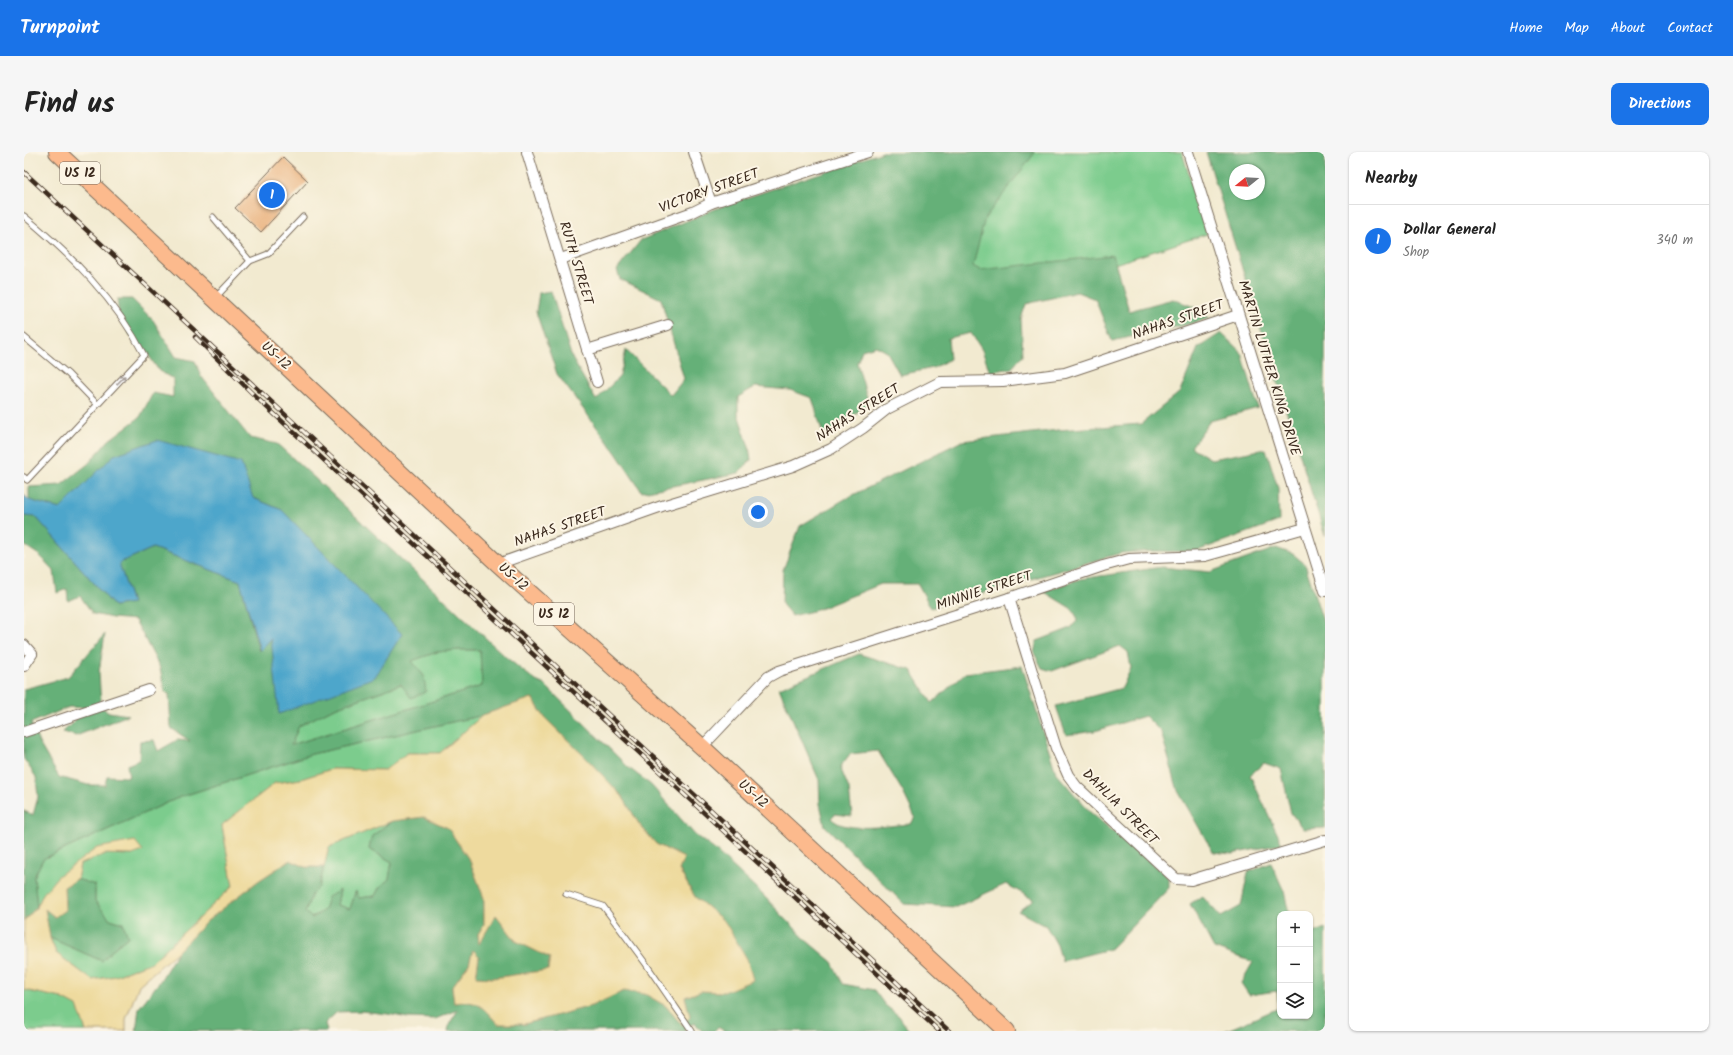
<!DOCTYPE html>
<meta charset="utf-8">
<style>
body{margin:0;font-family:Kalam,sans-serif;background:#f6f6f6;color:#222}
.controls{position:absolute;right:12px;bottom:12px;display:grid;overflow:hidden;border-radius:8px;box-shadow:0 1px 3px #0004}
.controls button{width:36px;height:36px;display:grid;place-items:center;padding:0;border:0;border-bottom:1px solid #e0e0e0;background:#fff;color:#222;font:20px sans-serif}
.compass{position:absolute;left:1205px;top:12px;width:36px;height:36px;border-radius:50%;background:#fff;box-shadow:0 1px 3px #0004;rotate:252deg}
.you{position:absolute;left:734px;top:360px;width:14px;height:14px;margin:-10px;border:3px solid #fff;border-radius:50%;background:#1a73e8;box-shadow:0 0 0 6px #1a73e833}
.badge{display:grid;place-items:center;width:26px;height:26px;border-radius:50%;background:#1a73e8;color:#fff;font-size:13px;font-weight:700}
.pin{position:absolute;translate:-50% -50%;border:2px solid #fff;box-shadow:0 1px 4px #0006}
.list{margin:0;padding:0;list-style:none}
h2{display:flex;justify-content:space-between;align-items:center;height:52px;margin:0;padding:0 16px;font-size:17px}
h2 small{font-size:13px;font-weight:400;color:#767676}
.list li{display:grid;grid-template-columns:26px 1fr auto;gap:12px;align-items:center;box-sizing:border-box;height:72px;padding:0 16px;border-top:1px solid #e0e0e0}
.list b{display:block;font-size:15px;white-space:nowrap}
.list p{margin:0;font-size:13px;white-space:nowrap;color:#767676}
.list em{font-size:13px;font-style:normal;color:#767676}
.icon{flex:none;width:22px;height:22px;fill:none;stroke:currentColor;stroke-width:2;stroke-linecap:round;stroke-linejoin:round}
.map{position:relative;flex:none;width:1301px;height:879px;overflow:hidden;border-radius:8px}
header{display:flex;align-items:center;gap:24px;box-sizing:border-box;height:56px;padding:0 20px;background:#1a73e8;color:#fff}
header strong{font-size:19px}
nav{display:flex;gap:22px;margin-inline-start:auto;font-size:14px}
.intro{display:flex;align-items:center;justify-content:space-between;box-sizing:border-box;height:96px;padding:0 24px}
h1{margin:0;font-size:28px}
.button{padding:10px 18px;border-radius:8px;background:#1a73e8;color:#fff;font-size:14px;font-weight:700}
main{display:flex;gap:24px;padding:0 24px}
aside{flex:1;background:#fff;border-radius:8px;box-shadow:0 1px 3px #0004}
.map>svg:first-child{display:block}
.green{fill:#7ccc8d;stroke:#5c7b56}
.forest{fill:#65b078;stroke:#506d4b;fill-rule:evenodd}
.sand{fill:#eeda9e;stroke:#94825e}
.water{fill:#4da6cb;stroke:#446874}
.building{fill:#e9b07c}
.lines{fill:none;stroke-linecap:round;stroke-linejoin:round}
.lane-casing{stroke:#7b6d5c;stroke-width:7}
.street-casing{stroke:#7b6d5c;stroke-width:12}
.primary-casing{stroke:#7b6d5c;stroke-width:18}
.lane{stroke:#fff;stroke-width:5}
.street{stroke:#fff;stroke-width:10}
.primary{stroke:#fcba8d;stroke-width:16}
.rail-casing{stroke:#3b2a1e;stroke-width:4.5}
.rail{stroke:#fcf5e5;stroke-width:3;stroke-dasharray:9;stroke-linecap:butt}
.oneway{stroke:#a79f9a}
.labels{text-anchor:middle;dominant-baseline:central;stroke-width:4;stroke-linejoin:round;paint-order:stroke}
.shield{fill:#fcf5e5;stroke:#75675a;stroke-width:1}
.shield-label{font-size:13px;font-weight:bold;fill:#3b2a1e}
.street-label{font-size:14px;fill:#3b2a1e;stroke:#fcf5e5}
</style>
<header>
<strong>Turnpoint</strong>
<nav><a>Home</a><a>Map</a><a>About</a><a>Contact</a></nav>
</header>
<div class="intro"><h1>Find us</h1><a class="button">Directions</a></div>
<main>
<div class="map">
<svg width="1301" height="879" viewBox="0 0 1301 879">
<rect width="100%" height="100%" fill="#fcf5e5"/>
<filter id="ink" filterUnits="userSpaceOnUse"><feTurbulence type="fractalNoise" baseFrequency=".025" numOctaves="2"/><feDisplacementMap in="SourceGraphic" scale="8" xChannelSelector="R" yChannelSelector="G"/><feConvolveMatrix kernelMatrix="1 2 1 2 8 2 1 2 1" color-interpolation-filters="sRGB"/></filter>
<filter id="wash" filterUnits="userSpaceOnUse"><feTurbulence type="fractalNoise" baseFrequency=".012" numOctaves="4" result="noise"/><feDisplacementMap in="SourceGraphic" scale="16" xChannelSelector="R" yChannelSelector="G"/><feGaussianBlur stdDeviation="0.9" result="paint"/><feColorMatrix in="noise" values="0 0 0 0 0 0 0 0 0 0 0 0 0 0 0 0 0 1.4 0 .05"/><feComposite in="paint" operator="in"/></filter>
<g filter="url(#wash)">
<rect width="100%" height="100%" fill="#f2ead0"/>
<g class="green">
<path d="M903,0H1158L1183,82L952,157Z"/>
<path d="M435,498H456L458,534L267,593L275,574L308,557L400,524L387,509L413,500Z"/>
<path d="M459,563L416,601H383L362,618L308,617L277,627L251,631L198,673L209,734L128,810L92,824L68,828L32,801L26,786L78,809L90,796L104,785L99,771L86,767L71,749V733L53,727L56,712L81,702L108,703L119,698L73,696L19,742L13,755L10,725L19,707L156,645L288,602Z"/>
<path d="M368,669L348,684L345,697L368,710L365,727L355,736L351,744L334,746L331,740L326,757L313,753L316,739L304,746L300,758L287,766L281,760L288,742L295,735L305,695Z"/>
<path d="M0,838L38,846L54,854L62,879H0Z"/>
</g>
<g class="forest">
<path d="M859,0H1010L1007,6L961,66L949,114L956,118L1089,103L1105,159L1149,147L1175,157L1185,166L1166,172L1088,189L1071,147L1053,140L1002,152L997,167L999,203L988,216L966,220L958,198L947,181L924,186L926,207L909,216L876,223L863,200L852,194L838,198L833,211L845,252L800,285L788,246L766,238L731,235L714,245V262L725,295L727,308L715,321L618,340L592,301L533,222L512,160L515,141L527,139L548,206L572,248L596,224L602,198L647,243L660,227L637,147L596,127L593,118L617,88L701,53Z"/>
<path d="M1182,0H1301V384ZM1211,18H1235V42H1211Z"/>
<path d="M93,147H108L129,168L152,205L171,209L177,224L226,286L253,292L281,317L483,506L512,529L521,533L605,616L627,633L671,683L691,698L733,737L783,789L808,810L819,832L850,838L861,853L875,864L885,879H700L694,875L690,879H678L671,871L660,876L662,879H424L426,871L434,858L411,867L384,866L364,862L337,859L313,860L301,871L303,879H112L115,856L136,829L154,799L183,769L234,729L266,708L282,715H300L295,735L288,742L281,760L288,766L300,758L304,745L316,738L313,753L326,757L332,739L335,746L351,744L355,736L365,727L368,710L345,697L348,684L368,669L400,665L424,676L446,709L460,746V773L454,782L455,791L472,763L492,789L526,806L524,818L469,826L452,825L455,804L449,798L445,812L428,835L430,851C456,847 458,855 474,872H500L567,854L600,839L621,842L642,854L658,873L666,865L661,845L677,839L700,840L701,770L671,745L655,717L660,706L632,692L615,672L598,644L562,606L521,566L508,546L459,563L288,602L156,645L19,707L10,725L13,755L0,769V659L9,663L14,645L12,625L0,607V537L44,525L81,482L75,520L77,555L85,560L104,563L52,584L39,580L63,556L45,555L7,571L15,591L35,625L64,633H81L83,624L105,625L103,613L115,608L116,589L130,588L134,599L153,588L166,589L147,576L145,542L141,540L136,516L111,468L88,466L69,462L56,444L44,449L43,437L33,441L30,419L15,403L0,393V364L12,365L90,454L108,451L95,411L129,396L216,429L235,499L247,486L258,358L229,346L90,303L36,357L5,348V335L37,333L64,312L85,288L116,265L129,241L149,245V227L135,219L120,196L107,184L95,163ZM435,498H456L458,534L267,593L275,574L308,557L377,532L387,546L402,540L400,524L388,509L413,500Z"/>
<path d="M1197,181L1218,201L1234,256L1186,269L1167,295L1187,307L1242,297L1254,336L1255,369L1170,400L1131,399L1097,401L907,456L894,432H857L793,458L768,464L758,452L759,418L776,374L821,347L938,289L1034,278L1117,272L1156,240L1174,196Z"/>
<path d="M1252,396L1269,402L1281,412L1301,476V676L1279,677L1267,661L1257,617L1240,611L1226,623L1258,692L1208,702L1189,700L1154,639L1137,580L1121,564L1071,579L1042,583L1032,554L1098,536L1107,516L1104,500L1096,494L1028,519L1018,516L1010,501L1013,489L1047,476L1054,467L1048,457L1019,439L1056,427L1138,415L1186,420Z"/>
<path d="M835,502L887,518L908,551L941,521L998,514L1032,621L1066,660L1145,726V736L1086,797L1038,809L1033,793L1022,774L994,759L1010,748L982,732L932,755L880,752L801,674L796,652L795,628L755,536ZM854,599L879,640L891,665L887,672C867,673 820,682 807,666L811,662L828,664L825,637L816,615L826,602Z"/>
<path d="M1247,711L1260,739L1265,762H1256V864H1286V783L1301,776V879H1201L1255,856L1253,839L1225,843L1217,831L1229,810L1190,796L1166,752L1178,744L1197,765L1217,754L1224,720Z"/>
<path d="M53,727L71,733V749L86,767L99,771L104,785L90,796L78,809L26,786L21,756L41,752L40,735Z"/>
</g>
<path class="sand" d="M508,546L521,566L562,606L598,644L615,672L632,692L660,706L655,718L671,745L701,770L723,807L729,828L700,840L677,839L661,845L666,865L658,873L642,854L621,842L600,839L567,854L500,872H474C458,855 455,847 430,851L428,835L445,812L449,798L455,804L452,825L469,826L524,818L526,806L492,789L472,763L455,792L454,782L460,773V746L446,709L424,676L400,665L368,669L305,695L300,715H282L266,708L234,729L183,769L154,799L115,833L102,867V879H62L53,854L38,846L0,838V769L13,755L19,742L34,724L73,696L111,689L119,699L108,703L81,702L56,712L53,727L40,735L41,758L31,765L21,757L26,786L32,801L68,828L92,824L128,810L209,734L198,673L251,631L277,627L308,617L361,618L383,601H416L459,563Z"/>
<path class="water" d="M133,288L217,311L229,346L258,358L378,482L351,525L255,562L247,487L236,499L216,429L129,396L95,411L108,451L90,454L12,365L0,364V343L5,348L36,357L90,303Z"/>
<g id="blocks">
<path class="building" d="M259,5L284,29L237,80L211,56Z"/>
</g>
</g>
<g filter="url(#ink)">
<use href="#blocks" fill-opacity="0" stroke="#7b6d5c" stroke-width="1"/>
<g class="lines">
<defs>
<g id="lane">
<path d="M0,64C47,103 92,148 120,203L3,328L0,325"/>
<path d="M189,65L226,109"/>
<path d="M191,146L226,109L244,102L279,65"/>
<path d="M0,185L44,222L73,252"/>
<path d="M542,742L579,754L622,812L668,879"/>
</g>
<g id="street">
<path d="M503,0L573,230"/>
<path d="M670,0L687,51"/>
<path d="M1164,0L1301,439"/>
<path d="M537,107L669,60L687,51L844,0"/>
<path d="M563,198L644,173"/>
<path d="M474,412L638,354L769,314L807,297L839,276L863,257L916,230L979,229L1041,221L1214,163"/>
<path d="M985,446L1032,596L1044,623L1053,635L1152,727L1167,728L1301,688"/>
<path d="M0,493L8,502L0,514"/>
<path d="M0,580L125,538"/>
<path d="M678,595L744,525L755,519L985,446L1079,414L1105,407L1181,404L1281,376"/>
</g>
<path id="primary" d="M33,0L474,412L678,595L983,879"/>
</defs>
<use href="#lane" class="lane-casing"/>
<use href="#street" class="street-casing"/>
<use href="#primary" class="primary-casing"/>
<use href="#lane" class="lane"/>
<use href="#street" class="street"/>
<use href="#primary" class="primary"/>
<defs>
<g id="rail">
<path d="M0,20L925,879"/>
<path d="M171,185L233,246L915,879"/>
</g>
</defs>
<use href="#rail" class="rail-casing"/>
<use href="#rail" class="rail"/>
</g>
<defs><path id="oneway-shaft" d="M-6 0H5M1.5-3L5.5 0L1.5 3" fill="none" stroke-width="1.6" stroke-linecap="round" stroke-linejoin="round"/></defs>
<use class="oneway" href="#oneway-shaft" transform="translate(97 228) rotate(-46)"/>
</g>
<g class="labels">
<g class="shield">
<rect x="36" y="10" width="40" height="22" rx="3"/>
<rect x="510" y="451" width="40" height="22" rx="3"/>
</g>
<g class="shield-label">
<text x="56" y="21">US 12</text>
<text x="530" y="462">US 12</text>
</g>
<g class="street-label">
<text transform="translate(685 39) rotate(-20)">VICTORY STREET</text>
<text transform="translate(552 111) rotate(73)">RUTH STREET</text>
<text transform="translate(1154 168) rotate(-19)">NAHAS STREET</text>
<text transform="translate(252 204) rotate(43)">US-12</text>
<text transform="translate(1245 216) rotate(73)">MARTIN LUTHER KING DRIVE</text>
<text transform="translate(834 261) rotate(-32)">NAHAS STREET</text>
<text transform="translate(536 375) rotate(-19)">NAHAS STREET</text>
<text transform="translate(489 425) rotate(42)">US-12</text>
<text transform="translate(960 439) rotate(-18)">MINNIE STREET</text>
<text transform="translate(729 642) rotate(43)">US-12</text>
<text transform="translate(1096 655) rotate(45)">DAHLIA STREET</text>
</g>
</g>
</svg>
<div class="controls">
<button>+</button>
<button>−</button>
<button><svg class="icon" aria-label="layers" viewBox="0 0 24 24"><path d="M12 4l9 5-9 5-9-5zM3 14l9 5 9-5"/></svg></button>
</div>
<svg class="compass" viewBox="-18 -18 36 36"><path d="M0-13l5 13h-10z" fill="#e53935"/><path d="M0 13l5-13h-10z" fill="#767676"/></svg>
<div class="you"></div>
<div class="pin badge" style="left:248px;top:43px">1</div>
</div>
<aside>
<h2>Nearby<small></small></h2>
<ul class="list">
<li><span class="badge">1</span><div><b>Dollar General</b><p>Shop</p></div><em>340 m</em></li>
</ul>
</aside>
</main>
